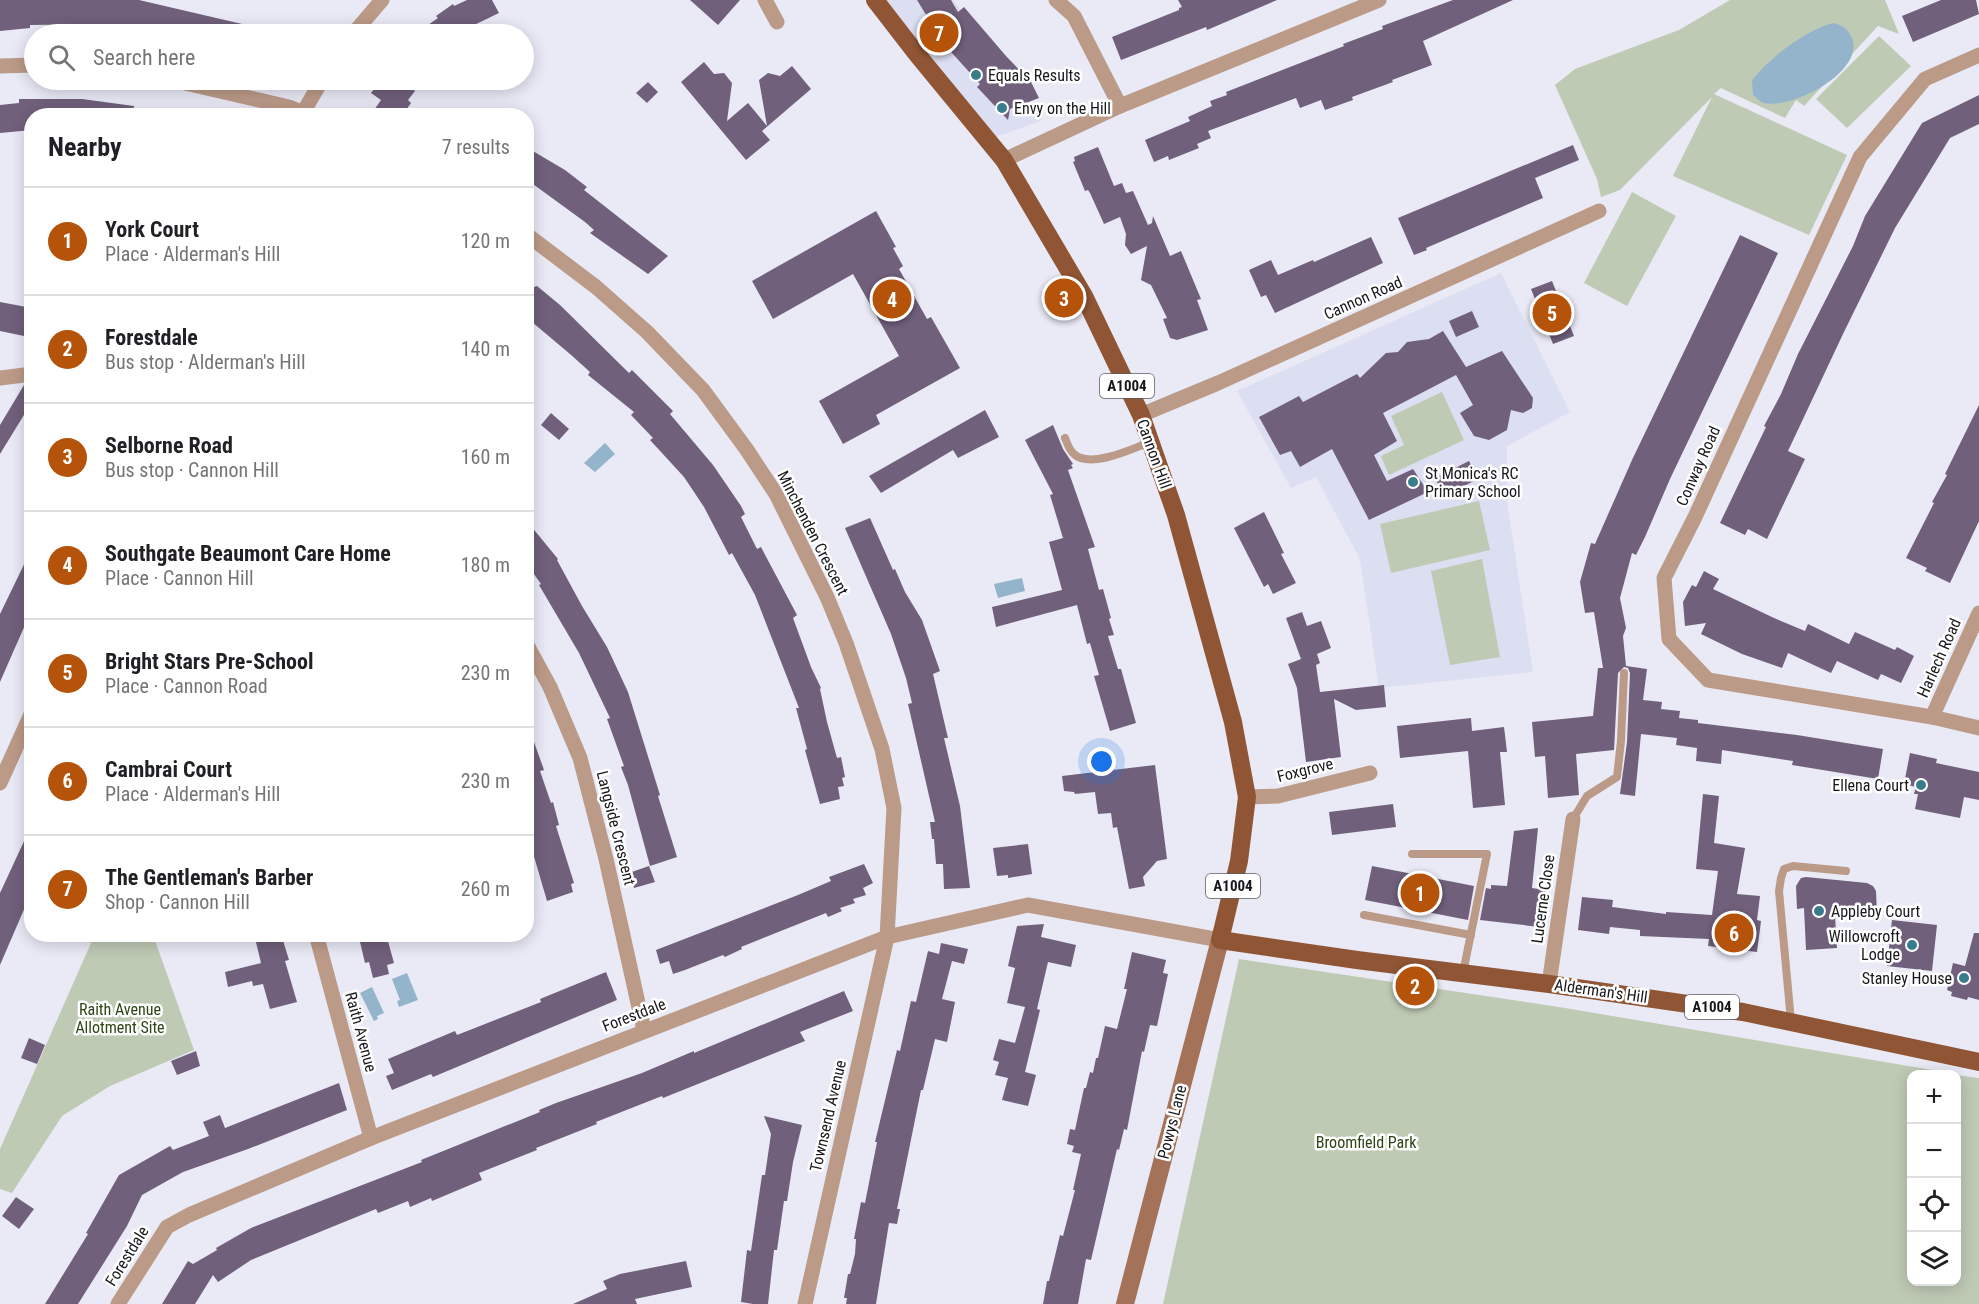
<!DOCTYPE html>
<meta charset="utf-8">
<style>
body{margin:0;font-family:"Roboto Condensed",sans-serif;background:#f2f2f2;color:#202124}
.controls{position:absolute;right:18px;bottom:18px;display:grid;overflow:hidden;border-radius:12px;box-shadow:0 3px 15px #0003}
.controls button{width:54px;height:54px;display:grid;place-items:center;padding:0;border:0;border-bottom:2px solid #e0e0e0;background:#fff;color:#202124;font:30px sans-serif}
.you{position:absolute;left:1102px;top:762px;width:21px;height:21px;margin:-15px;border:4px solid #fff;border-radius:50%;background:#1a73e8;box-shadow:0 0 0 9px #1a73e833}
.badge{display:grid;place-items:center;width:39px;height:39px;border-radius:50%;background:#b45309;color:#fff;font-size:20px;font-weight:700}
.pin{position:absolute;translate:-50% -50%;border:3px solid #fff;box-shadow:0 2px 6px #0006}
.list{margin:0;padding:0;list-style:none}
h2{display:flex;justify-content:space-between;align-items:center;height:78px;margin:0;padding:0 24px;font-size:26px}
h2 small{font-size:20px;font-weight:400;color:#757577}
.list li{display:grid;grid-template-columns:39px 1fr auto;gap:18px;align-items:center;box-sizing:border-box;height:108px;padding:0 24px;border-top:2px solid #e0e0e0}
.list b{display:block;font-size:22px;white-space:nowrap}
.list p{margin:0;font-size:20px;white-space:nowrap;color:#757577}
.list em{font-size:20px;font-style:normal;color:#757577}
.icon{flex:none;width:33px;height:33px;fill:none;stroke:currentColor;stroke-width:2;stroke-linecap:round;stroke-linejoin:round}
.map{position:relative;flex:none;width:1979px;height:1304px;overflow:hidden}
.search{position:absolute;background:#fff;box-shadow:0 3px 15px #0003;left:24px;top:24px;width:510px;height:66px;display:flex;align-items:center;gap:15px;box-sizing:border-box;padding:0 21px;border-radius:33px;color:#757577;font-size:22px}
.panel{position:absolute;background:#fff;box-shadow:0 3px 15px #0003;left:24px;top:108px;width:510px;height:834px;border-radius:24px}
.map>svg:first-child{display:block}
.built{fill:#dcdef1}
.green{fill:#bfcab5}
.water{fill:#93b4cb}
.building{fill:#71607c}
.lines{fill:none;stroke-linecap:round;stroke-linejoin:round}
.service{stroke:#bc9a88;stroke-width:8}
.minor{stroke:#bc9a88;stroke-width:15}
.secondary{stroke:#a37258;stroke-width:18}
.primary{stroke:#905534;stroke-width:18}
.poi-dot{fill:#397d8c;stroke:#fff;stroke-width:2}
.labels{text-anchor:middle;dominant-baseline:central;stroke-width:5;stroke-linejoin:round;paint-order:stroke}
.shield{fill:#fff;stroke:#5d5d5f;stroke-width:1.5}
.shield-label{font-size:15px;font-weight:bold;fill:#17171b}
.poi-label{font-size:16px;fill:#17171b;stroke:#fff;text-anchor:start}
.street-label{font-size:16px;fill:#17171b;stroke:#fff}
.park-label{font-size:16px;fill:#2d4414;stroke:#fff}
</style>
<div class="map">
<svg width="1979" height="1304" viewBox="0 0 1979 1304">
<rect width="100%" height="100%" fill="#e9eaf6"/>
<g class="built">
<path d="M875,0H953L1043,120L988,140Z"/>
<path d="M1501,273L1570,412L1507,446V502L1533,672L1379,688L1360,559L1316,477L1291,488L1237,391Z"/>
</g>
<g class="green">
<path d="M1730,0H1885L1899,34L1878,26L1804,106L1796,100L1785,118L1721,88L1714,94L1847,155L1809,235L1673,176L1712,97L1620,190L1601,197L1597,179L1555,85L1575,69L1679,30Z"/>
<path d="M1879,36L1911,66L1847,128L1816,99Z"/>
<path d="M1632,192L1676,216L1627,306L1584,283Z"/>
<path d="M1442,392L1464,440L1389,475L1381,456L1404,445L1391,416Z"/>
<path d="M1479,501L1490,550L1391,573L1380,524Z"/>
<path d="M1482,559L1500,657L1450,665L1431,571Z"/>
<path d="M95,934L153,935L194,1050L110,1086L62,1116L12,1193L0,1189V1149Z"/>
<path d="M1239,959L1559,1007L1956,1074H1912V1282H1956V1075L1979,1078V1304H1163Z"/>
</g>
<g class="water">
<path d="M1833,23C1842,25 1847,28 1851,36C1868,70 1793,110 1764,103C1760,102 1756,97 1753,95L1752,80C1771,57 1804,31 1833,23Z"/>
<path d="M605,443L615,454L595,472L584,463Z"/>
<path d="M1022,578L1025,591L998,598L994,584Z"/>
<path d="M407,973L418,1000L399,1007L397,1001L400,1000L392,979Z"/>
<path d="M372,987L384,1013L377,1016L378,1019L374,1021L360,993Z"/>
</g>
<g class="building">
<path d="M0,0H139L264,29V34H129L103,31L104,24L30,25V28L0,31Z"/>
<path d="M467,0H492L499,13L470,27L475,34H422L429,26L428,25L438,18L436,16L453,4L454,6Z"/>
<path d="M690,0H740L718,25Z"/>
<path d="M917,0H951L958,12L964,7L1006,56L1031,82L1039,98L1010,109L1008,120L977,87L980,84L934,33L936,31Z"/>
<path d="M1178,0H1277L1207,30L1206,27L1121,60L1112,37L1179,10V8L1182,7Z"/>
<path d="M1453,0H1513L1423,41L1432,65L1392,80L1393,82L1352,97L1353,100L1325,110L1321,100L1300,108L1296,98L1208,131L1211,138L1197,144L1199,148L1169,160L1168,156L1154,162L1145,140L1190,121L1188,117L1212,106L1210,101L1227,95L1226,92L1344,46L1343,44L1383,29L1382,26Z"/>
<path d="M1941,0H1976L1979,14L1913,42L1902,16Z"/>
<path d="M704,62L714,74L724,73L732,83L727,121L748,103L767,126L759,80L768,73L780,76L792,66L811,89L762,131L770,140L746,160L681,82Z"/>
<path d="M381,80H422L413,89L415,91L408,100L411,103L402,116H370L381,100L371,93Z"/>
<path d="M648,82L658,92L647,103L636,93Z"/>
<path d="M1979,95V124L1950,138L1895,228L1843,334L1788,451L1805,459L1767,539L1748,529L1745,535L1720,523L1766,427L1764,426L1781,394L1798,354L1853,246L1865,216L1922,123Z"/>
<path d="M19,99H82L134,106L133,116H32V130L0,133V105L19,103Z"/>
<path d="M1573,145L1579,160L1535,178L1543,198L1426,248L1427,250L1414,255L1398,218Z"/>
<path d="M526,147L565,170L587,187L584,190L668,256L648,274L590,233L594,230L585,222L526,179Z"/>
<path d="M1098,147L1114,186L1122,183L1126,193L1133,191L1148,225L1152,223L1153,216L1170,256L1181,251L1201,299L1197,300L1208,330L1177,340L1170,338L1163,319L1167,318L1151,285L1141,280L1147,246L1131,254L1125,245L1126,234L1120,217L1104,224L1090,193L1088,190L1085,191L1073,162L1075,161L1074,157Z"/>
<path d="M876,211L896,247L893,248L903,266L899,269L927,319L931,317L960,368L876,415L880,424L843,444L819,401L899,356L853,274L773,319L752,281Z"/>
<path d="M1740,235L1778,253L1670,479L1645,537L1636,555L1632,553L1620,598L1626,628L1623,636L1626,666L1647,669L1643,700L1662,702L1661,709L1680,711L1679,718L1698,720V723L1797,735L1883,749L1878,779L1792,765L1793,761L1722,750L1721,764L1696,761L1697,748L1676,745L1677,738L1641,734L1635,796L1620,794L1627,742L1630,673L1628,668L1624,667L1618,673L1614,750L1576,754L1579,795L1548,798L1545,756L1535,757L1532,722L1593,716L1598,668H1603L1594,612L1585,613L1580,582L1591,543L1595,544L1632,460Z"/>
<path d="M1371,237L1383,263L1275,313L1266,295L1261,297L1249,270L1271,260L1278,275L1313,260L1314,262Z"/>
<path d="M1552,281L1574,336L1553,344L1531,289Z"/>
<path d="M526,283L534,287L537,286L560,305L629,373L632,370L673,411L670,414L713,465L741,506L745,514L741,517L757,549L761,547L797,615L793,618L811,667L821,688L820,689L827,722L837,758L841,757L845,777L842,778L844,786L838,787L840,799L820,804L805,750L807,749L796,708H799L755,595L732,553L729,555L704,507L684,477L650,440L653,438L631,415L634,412L588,375L590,372L570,354L526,317Z"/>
<path d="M0,302L32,308V322H27L24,336L0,331Z"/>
<path d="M1472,311L1479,327L1456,337L1449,321Z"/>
<path d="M1443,331L1466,367L1502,351L1533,398L1532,408L1523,413L1511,410L1507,430L1489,440L1474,436L1460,413L1473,405L1456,375L1383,413L1397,441L1374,455L1387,481L1413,469L1428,492L1369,520L1332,449L1300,467L1291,451L1280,455L1259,417L1299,396L1303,402L1357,374L1360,378L1386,353L1398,352L1407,342L1429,339Z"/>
<path d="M30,384L27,410L0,454V425L24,385Z"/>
<path d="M1979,405V521L1950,583L1925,571L1927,568L1906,558L1934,503L1932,502L1947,475L1945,474Z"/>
<path d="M985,410L999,437L958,458L953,450L881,493L869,476Z"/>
<path d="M551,413L569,429L559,440L541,425Z"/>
<path d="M1053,425L1063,449L1073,464L1071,465L1073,468L1068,470L1095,547L1088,549L1099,590L1103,589L1111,618L1109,619L1114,635L1108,636L1118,669H1121L1136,723L1110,731L1094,676L1099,675L1090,643L1087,644L1077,605L996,627L992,607L1062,590L1049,542L1063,538L1050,495L1053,494L1025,440Z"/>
<path d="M1469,461L1478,479L1444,496L1435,478Z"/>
<path d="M1264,512L1284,553L1281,554L1296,583L1273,594L1268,584L1264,587L1234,528Z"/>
<path d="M870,518L893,570L895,569L905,592L922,620L940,671L933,674L948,738H944L960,806L970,888L944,889L943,864H936L934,839H932L930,822H935L908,704L912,703L906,678L891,634L845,528Z"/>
<path d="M526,520L558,559L557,560L582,606L607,647L628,692L660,795L658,796L677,857L650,866L628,785L621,767L624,766L607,719L610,718L579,653L539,585L541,584L526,563Z"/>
<path d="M32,548V609L0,682V614Z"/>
<path d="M1704,571L1719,579L1713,589L1774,618L1805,631L1808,624L1849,644L1855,632L1895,650L1897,647L1914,656L1901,683L1881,674L1878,680L1837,661L1831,673L1788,653L1782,668L1742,654L1701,634L1706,623L1685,626L1683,602L1692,585L1696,587Z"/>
<path d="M1302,612L1307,626L1321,621L1331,648L1317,654L1320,663L1316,665L1320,692L1384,685L1386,707L1356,710L1334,699L1341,757L1306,762L1297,688L1288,664L1301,659L1286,618Z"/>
<path d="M1471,718L1472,731L1504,727L1507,752H1500L1505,805L1473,808L1468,751L1400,758L1397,726Z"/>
<path d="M526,728H529L544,770L540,771L551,803L553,802L559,825L556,826L574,883L571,884L573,892L547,901L526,829Z"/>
<path d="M1910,753L1937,759L1936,763L1979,772V800L1964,797L1960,818L1915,809L1918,794H1914L1916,787L1904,784Z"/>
<path d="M1155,765L1167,859L1157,861L1143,877L1145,886L1129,889L1117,827L1113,828L1111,813L1098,814L1095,792L1075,794L1074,792L1064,791L1062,776Z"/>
<path d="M1703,794L1719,796L1714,843L1745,848L1737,894L1760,896L1757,920L1761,921L1757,952L1708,946L1709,939L1640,936V930L1610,927L1609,934L1578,930L1582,897L1613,900L1612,907L1666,914V912L1712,915L1718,871L1696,869Z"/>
<path d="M1393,804L1396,827L1332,835L1329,812Z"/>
<path d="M32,824V891L0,965V893Z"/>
<path d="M1538,828L1532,888L1545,890L1540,927L1480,920L1486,888L1491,889V885L1507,886L1514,831Z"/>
<path d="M1028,844L1032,874L1008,878V875L997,876L993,848Z"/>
<path d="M864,864L873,883L863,888L866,895L853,899L855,903L840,908L842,911L828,917L826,913L741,947L742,949L725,957L723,955L685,970L673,974L669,961L660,964L656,950L798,895L831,881L829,877Z"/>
<path d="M649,866L655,882L634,888L629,873Z"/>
<path d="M1372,866L1474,886L1468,920L1365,900Z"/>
<path d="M1806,877L1867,883L1873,886L1876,891L1877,914L1835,916L1837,948L1806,950L1804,908L1797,909L1796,886L1801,878Z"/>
<path d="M1892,920L1937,925L1932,971L1887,966Z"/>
<path d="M1044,924L1041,937L1076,945L1071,967L1048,962L1037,1009L1040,1010L1025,1072L1036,1075L1028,1106L1002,1100L1008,1078L995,1075L999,1062L993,1060L999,1039L1015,1043L1025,1007L1007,1003L1015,968L1008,966L1017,926Z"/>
<path d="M1974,933H1979V1000L1968,997L1967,1000L1951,996L1952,992L1947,990L1953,963L1965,966Z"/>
<path d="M254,934H281L289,960L285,961L297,1002L270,1009L263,984L253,986L252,981L228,987L225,972L261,963Z"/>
<path d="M361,934H386L394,963L387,965L389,974L373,978L369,962L365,963L360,942L363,941Z"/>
<path d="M941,943L968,949L964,964L952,961L942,999L955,1002L947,1042L935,1039L923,1090H921L897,1209H900L897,1224L889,1223L876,1304H846L847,1298H844L848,1274H850L855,1254L856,1239H854L861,1202L865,1203L877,1142H875L897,1050L900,1051L911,1001L916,1002L928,951L939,954Z"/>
<path d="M1132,952L1166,960L1163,973L1168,974L1157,1026L1150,1025L1144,1052L1142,1051L1127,1130L1124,1129L1119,1150L1117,1149L1091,1260L1086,1259L1078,1304H1043L1047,1281H1049L1060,1235L1063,1236L1075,1190H1073L1081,1154L1072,1152L1074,1146L1067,1144L1070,1129L1075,1130L1084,1088H1086L1090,1072L1093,1073L1096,1058H1098L1105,1026L1117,1029L1127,989H1124Z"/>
<path d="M606,972L617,1000L433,1077L431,1074L392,1090L386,1076L394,1073L388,1059L455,1031L457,1035L541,1002L540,999Z"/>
<path d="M844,991L853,1011L800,1032L805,1041L663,1098L662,1096L596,1122L597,1124L536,1148L537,1150L479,1173L482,1180L432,1201L431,1198L410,1207L408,1201L378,1213L376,1209L251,1260L218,1282L213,1275L195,1304H162L188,1261L193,1264L217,1250L216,1248L251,1228L422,1162L421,1160L540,1112L539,1110L556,1103L642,1073L694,1051V1053Z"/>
<path d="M29,1038L45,1045L37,1064L21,1058Z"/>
<path d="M196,1051L200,1066L177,1075L171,1061Z"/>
<path d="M339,1083L347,1110L248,1149L183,1172L142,1195L127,1226L78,1304H45L88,1234L86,1233L119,1175L170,1146L173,1150L209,1136L203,1122L220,1115L225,1128Z"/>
<path d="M764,1116L802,1125L793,1162L787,1201H784L777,1250H774L768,1304H753L741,1302L747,1250L751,1251L762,1175H765L771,1134Z"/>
<path d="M16,1197L34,1209L19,1229L2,1216Z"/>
<path d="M686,1261L692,1287L635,1299L637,1304H573L607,1289L603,1281L620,1274Z"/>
</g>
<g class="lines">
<g class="service">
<path d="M1065,438C1067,443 1069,450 1074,454C1090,469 1132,449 1150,442"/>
<path d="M1573,819L1587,796L1617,777L1621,741L1624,673"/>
<path d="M1412,854H1487L1463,973"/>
<path d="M1364,915L1471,935"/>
<path d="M1791,1021L1779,891L1781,878L1784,869L1793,866L1846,871"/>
</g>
<g class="minor">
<path d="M765,0L777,22"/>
<path d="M1056,0L1074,16L1120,106"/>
<path d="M353,34L382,0"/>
<path d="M1979,55L1925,79L1860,157L1695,517L1664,578L1669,639L1708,680L1932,717L1979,728"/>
<path d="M0,66L34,65"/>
<path d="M172,80L289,107L310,116"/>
<path d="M301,116L322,80"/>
<path d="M1004,160L1120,106L1379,0"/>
<path d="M526,234L596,287L647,332L703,390L747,450L776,494L827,597L846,643L882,749L894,808L887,937L805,1304"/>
<path d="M0,378L32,374"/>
<path d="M1141,415L1218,383L1599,211"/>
<path d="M526,643L550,687L580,758L606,859L644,1030"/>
<path d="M1932,717L1979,613"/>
<path d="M0,783L32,712"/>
<path d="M1247,797L1278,796L1370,773"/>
<path d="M316,934L371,1138"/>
<path d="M1549,984L1573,819"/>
<path d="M118,1304L167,1227L189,1215L371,1138L887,937L1028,905L1220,940"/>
</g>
<path class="secondary" d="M1125,1304L1220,940"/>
<path class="primary" d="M875,0L916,53L1004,160L1084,296L1141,415L1176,515L1233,722L1247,797L1239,861L1220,940L1357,960L1549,984L1743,1012L1979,1062"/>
</g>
<g class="poi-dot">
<circle cx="976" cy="75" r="6"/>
<circle cx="1002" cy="108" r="6"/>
<circle cx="1413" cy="482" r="6"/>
<circle cx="1921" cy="785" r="6"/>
<circle cx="1819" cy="911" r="6"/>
<circle cx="1912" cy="945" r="6"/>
<circle cx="1964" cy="978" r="6"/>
</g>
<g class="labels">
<g class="shield">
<rect x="1100" y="374" width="54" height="24" rx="4.5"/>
<rect x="1206" y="874" width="54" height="24" rx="4.5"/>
<rect x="1685" y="995" width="54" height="24" rx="4.5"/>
</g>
<g class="shield-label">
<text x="1127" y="386">A1004</text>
<text x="1233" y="886">A1004</text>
<text x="1712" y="1007">A1004</text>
</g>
<g class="poi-label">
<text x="988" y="75">Equals Results</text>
<text x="1014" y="108">Envy on the Hill</text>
<text x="1425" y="473">St Monica's RC<tspan x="1425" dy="18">Primary School</tspan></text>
<text x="1909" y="785" text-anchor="end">Ellena Court</text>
<text x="1831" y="911">Appleby Court</text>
<text x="1900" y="936" text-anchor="end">Willowcroft<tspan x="1900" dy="18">Lodge</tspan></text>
<text x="1952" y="978" text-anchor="end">Stanley House</text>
</g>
<g class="street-label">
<text transform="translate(1363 298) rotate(-24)">Cannon Road</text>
<text transform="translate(1154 454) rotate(70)">Cannon Hill</text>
<text transform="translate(1698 466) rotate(-66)">Conway Road</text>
<text transform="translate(813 533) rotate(63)">Minchenden Crescent</text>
<text transform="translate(1939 658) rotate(-66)">Harlech Road</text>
<text transform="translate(1305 770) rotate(-14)">Foxgrove</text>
<text transform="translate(616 828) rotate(76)">Langside Crescent</text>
<text transform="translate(1543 899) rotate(-82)">Lucerne Close</text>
<text transform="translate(1601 991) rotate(8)">Alderman's Hill</text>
<text transform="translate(634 1015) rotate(-21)">Forestdale</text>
<text transform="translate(361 1032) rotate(75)">Raith Avenue</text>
<text transform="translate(828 1116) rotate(-77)">Townsend Avenue</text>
<text transform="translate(1172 1122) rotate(-76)">Powys Lane</text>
<text transform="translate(127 1256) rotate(-58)">Forestdale</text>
</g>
<g class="park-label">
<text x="120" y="1009">Raith Avenue<tspan x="120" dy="18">Allotment Site</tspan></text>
<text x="1366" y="1142">Broomfield Park</text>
</g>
</g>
</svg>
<div class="controls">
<button>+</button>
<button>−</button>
<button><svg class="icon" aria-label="locate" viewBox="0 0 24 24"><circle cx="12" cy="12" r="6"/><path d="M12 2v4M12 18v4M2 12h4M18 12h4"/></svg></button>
<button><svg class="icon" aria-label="layers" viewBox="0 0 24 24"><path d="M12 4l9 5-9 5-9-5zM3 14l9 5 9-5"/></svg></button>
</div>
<div class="you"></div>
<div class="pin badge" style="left:1420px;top:893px">1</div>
<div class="pin badge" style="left:1415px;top:986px">2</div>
<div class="pin badge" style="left:1064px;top:298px">3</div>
<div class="pin badge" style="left:892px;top:299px">4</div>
<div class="pin badge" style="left:1552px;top:313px">5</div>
<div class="pin badge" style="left:1734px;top:933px">6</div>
<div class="pin badge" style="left:939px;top:33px">7</div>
<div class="search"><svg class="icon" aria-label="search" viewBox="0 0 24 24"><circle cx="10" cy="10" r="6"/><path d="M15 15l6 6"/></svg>Search here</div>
<section class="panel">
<h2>Nearby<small>7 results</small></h2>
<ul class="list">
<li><span class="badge">1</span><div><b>York Court</b><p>Place · Alderman's Hill</p></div><em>120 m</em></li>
<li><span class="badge">2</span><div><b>Forestdale</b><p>Bus stop · Alderman's Hill</p></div><em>140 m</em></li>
<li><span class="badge">3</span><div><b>Selborne Road</b><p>Bus stop · Cannon Hill</p></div><em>160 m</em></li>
<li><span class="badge">4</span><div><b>Southgate Beaumont Care Home</b><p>Place · Cannon Hill</p></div><em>180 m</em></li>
<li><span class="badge">5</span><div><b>Bright Stars Pre-School</b><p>Place · Cannon Road</p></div><em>230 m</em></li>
<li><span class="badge">6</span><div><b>Cambrai Court</b><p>Place · Alderman's Hill</p></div><em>230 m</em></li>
<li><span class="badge">7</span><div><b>The Gentleman's Barber</b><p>Shop · Cannon Hill</p></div><em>260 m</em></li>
</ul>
</section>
</div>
